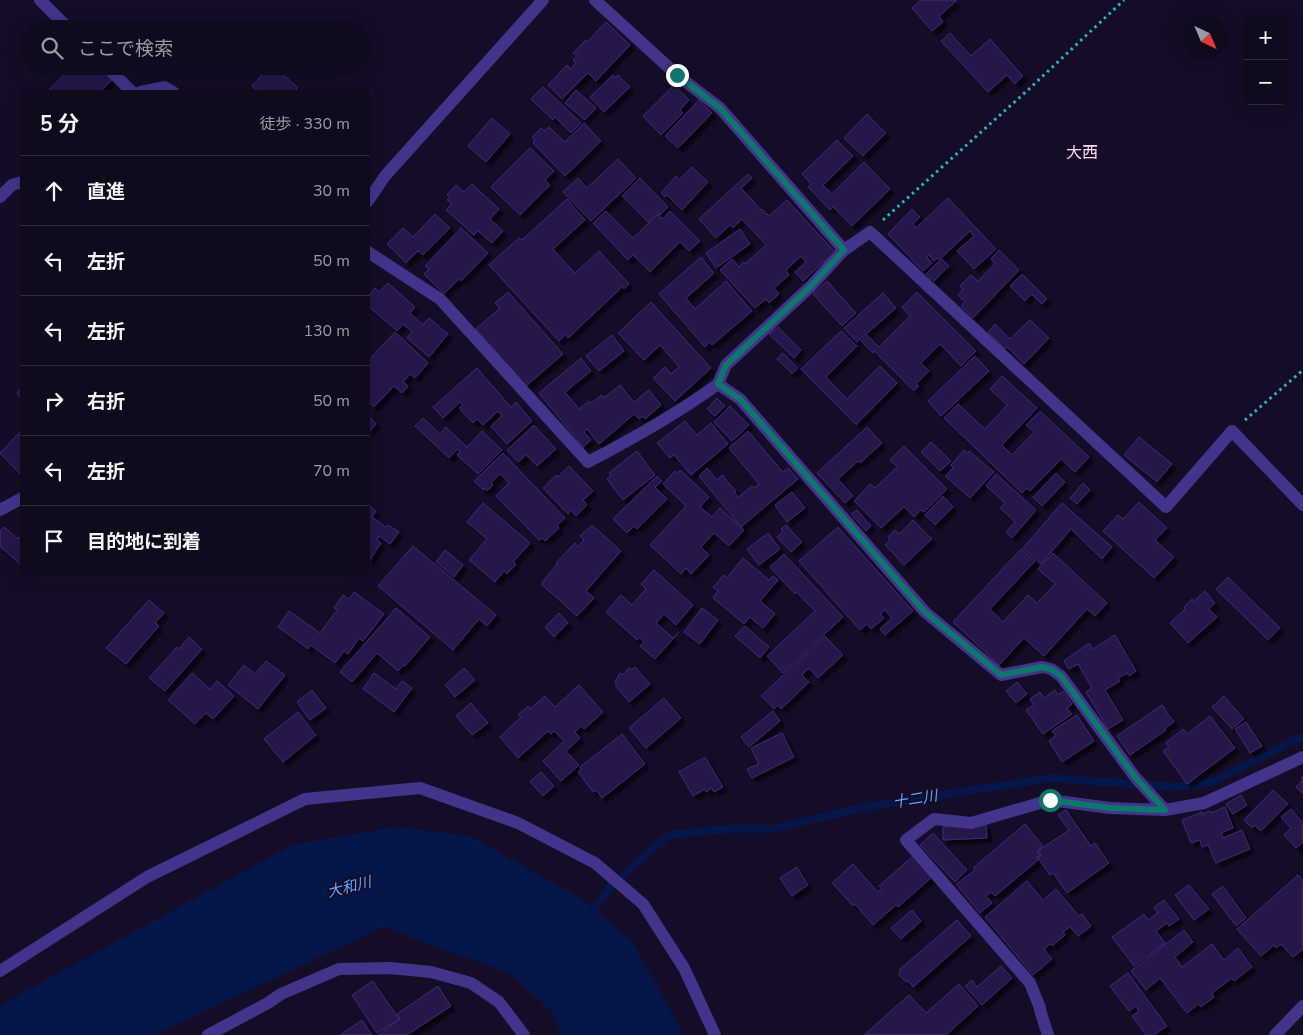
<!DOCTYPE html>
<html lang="ja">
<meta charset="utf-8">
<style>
body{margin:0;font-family:"Nunito Sans","Noto Sans JP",sans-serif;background:#191326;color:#f1f3f6}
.controls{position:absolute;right:15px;top:15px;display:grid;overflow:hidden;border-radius:8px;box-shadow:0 5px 20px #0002}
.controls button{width:45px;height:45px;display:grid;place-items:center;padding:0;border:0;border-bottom:1px solid #302b3b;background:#100a1d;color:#f1f3f6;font:25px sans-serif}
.compass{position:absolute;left:1183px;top:15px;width:45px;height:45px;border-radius:50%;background:#100a1d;box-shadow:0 5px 20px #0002;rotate:136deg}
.stop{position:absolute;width:15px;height:15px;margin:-11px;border:4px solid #0f766e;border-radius:50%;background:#fff}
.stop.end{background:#0f766e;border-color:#fff;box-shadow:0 1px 5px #0008}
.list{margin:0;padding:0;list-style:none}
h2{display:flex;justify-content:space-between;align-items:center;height:65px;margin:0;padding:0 20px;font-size:21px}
h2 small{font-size:16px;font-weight:400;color:#9c9aa4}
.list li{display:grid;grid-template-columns:32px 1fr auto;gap:15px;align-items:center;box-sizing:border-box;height:70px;padding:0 20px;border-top:1px solid #302b3b}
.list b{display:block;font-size:19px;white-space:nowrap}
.list em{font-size:16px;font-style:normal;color:#9c9aa4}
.icon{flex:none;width:28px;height:28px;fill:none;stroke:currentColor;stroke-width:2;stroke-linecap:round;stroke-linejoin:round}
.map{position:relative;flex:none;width:1303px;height:1035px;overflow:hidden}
.search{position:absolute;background:#100a1d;box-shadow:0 5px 20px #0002;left:20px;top:20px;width:350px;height:55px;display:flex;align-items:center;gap:12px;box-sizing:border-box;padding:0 18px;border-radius:28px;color:#9c9aa4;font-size:19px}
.panel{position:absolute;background:#100a1d;box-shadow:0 5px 20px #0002;left:20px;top:90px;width:350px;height:485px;border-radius:8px}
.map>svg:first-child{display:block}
.water{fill:#061648}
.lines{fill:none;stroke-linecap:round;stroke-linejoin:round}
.stream{stroke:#061648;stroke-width:8}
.building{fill:#28184a;stroke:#412878;filter:url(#shadow)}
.path{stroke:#25b9c2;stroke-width:3;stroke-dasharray:2.5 4;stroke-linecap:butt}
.minor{stroke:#42348a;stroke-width:12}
.tertiary{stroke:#42348a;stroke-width:12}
.route{stroke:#0f766e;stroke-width:6}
.labels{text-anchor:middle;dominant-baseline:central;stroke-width:4;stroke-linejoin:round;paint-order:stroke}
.water-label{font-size:15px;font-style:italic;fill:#61a4ff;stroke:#150d27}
.quarter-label{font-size:16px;fill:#ffd5eb;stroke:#150d27}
</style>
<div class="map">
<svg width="1303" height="1035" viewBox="0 0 1303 1035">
<defs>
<filter id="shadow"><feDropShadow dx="4.5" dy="4.5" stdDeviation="1" flood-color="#0009"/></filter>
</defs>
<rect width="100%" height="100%" fill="#150d27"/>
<path class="water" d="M395,827L470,836L582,899L632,941L684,1035H562L551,1011L509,973L424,943L385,926L155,1035H0V1006L6,1002L292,845Z"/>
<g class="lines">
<path class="stream" d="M590,917L612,884L669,835L727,829H771L866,807L1050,778L1174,787L1213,782L1296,739L1303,738"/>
</g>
<g class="building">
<path d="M921,0H956V1L939,16L943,22L932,31L912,8Z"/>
<path d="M606,22L630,45L596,81L588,73L562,99L548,85L567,65L570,69L576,63L573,60L577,56L573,53L586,40L587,42Z"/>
<path d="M950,33L971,56L990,39L1023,76L1015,84L1007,75L988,92L941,41Z"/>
<path d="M73,66H81L86,71L91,66H100L113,79L100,92H47Z"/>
<path d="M270,66H274L298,88L294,92H259L252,86Z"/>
<path d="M613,75L615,78L618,75L630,87L604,112L590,97Z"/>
<path d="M674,85L689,100L680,110L683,113L661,135L643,116Z"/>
<path d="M543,87L581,123L571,133L555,117L553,120L531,99Z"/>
<path d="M576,90L596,108L585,120L565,103Z"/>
<path d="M699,100L712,113L678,148L665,136Z"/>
<path d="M867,114L886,133L863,156L844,138Z"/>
<path d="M492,118L510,134L486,162L468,146Z"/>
<path d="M584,123L601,141L565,176L533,143L535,141L532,137L541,128L544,131L549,127L565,142Z"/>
<path d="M837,140L853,156L823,185L832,194L864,162L890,189L852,226L833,207L830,210L808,187L811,184L802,174Z"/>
<path d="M530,148L554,171L545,180L550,185L520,215L491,187Z"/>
<path d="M618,159L636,178L591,221L563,192L578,178L587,188Z"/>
<path d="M692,167L708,182L682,210L667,195L665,197L661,193L676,176L679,180Z"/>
<path d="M748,174L752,178L741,188L761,210L762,209L769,216L787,200L835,252L803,281L795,272L806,262L801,256L786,270L789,275L774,288L779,294L769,303L766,299L755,308L720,270L732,259L739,267L744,262L745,264L766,245L742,219L733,228L730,225L716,238L699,219Z"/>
<path d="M640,178L668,207L660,215L658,212L648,222L622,196Z"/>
<path d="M472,184L499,209L490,219L503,231L492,243L478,231L474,235L446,210L452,204L447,200L450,198L447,195L456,185L464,192Z"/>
<path d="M948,198L996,249L974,269L957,251L974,236L970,231L939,260L937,258L934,261L929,255L927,257L932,263L923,271L888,234L912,209L920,217L913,224L916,228Z"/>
<path d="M567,199L585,220L553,249L575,273L599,251L629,284L624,289L622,287L568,338L565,335L559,341L489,265L519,238L522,240Z"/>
<path d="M606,211L633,238L658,214L662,219L670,211L700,241L689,251L680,242L650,272L633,255L628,260L593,223Z"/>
<path d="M435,214L450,228L423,255L418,251L406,263L387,244L403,228L413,237Z"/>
<path d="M461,228L488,253L461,281L459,279L444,294L424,274L429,269L425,266Z"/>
<path d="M740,229L750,244L716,268L706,253Z"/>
<path d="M999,250L1019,270L973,318L961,306L965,302L958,295L963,289L960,286L971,275L978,281L995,264L991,259Z"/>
<path d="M701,257L714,273L686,298L695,309L726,281L752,311L712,345L710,342L705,347L659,294Z"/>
<path d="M942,259L949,266L934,281L926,274L938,262H939Z"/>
<path d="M1022,274L1047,299L1042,304L1031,294L1025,301L1010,286Z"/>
<path d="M827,281L856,313L842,326L813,294Z"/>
<path d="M388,283L415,307L410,313L423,325L429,318L448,334L429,357L407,338L412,332L403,324L397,331L368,306V298L375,288L379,292Z"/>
<path d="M508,292L563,354L526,386L476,329L500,308L495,303Z"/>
<path d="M917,292L976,351L961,366L940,344L921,363L929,371L916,384L919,386L914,391L874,351L873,353L861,341L867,335L879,347L910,316L902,307Z"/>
<path d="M883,293L896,308L857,342L844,328Z"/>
<path d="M651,302L711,368L675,401L653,378L665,367L671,374L679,367L660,345L644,360L618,333Z"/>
<path d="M1030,320L1049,338L1024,364L1007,347L1005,349L988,332L995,324L1010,339Z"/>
<path d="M778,327L801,350L794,358L769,334Z"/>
<path d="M841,331L857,346L826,377L847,399L880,366L897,383L856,425L801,369Z"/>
<path d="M395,332L428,363L415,378L410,374L403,382L408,386L402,393L394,386L374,407L368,401V388L371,384L368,381V361Z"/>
<path d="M612,335L624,351L599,371L586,356Z"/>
<path d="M783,353L798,368L792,374L777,359Z"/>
<path d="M975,356L989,371L941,416L928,401Z"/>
<path d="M581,358L591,371L565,392L579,409L589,401L591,403L602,395L604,398L620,385L634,402L649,390L661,405L645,419L643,416L639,419L634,414L599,444L587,429L584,432L591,440L583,447L539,393Z"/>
<path d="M477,368L511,407L516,402L532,421L507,444L491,426L502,416L498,411L483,425L477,419L473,423L459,408L463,405L460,402L443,418L433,407Z"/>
<path d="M1002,376L1037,408L1002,445L1012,455L1034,432L1026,425L1040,411L1089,457L1075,472L1061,459L1030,491L1027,488L1022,493L944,418L958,404L985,429L1007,405L990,389Z"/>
<path d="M22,387V399L17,393Z"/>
<path d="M717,398L725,406L715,416L707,409Z"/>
<path d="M730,406L749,425L732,441L714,422Z"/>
<path d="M368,415L376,424L368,433Z"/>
<path d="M423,418L440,434L446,427L467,447L482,431L502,450L478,474L457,455L460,451L458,449L449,458L415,426Z"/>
<path d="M685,421L697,435L711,423L728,444L691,475L674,455L670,458L657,443Z"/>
<path d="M534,425L556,449L537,466L526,455L518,462L507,450Z"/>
<path d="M867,427L882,443L860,463L858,461L838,479L853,496L845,503L817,473Z"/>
<path d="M22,430V476L0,453Z"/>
<path d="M748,431L783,472L788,468L798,479L741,527L699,476L707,468L717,480L722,475L736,491L734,492L738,497L752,486L754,488L759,484L729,448Z"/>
<path d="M1139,437L1172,464L1157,482L1124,455Z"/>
<path d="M931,442L951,461L940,471L921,452Z"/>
<path d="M904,446L947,489L924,512L921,510L914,517L904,507L881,528L854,501L870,484L875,488L897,467L890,460Z"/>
<path d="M964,450L968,453L969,451L994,472L970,498L945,476L953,468L951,465Z"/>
<path d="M637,451L655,475L623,500L607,479L611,476L609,473Z"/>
<path d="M503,453L565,518L557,525L559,528L545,541L542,538L539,540L496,496L509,483L500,474L491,483L493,485L487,491L485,488L483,490L474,481Z"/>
<path d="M569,466L593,491L583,500L587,505L576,516L571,511L568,514L543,488L556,475L558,477Z"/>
<path d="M680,470L709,497L700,507L712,517L720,508L744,530L729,546L714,533L701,547L709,555L691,574L686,568L681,574L650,545L686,506L663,484L675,471L677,473Z"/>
<path d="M1056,473L1065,482L1042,506L1033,497Z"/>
<path d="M996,474L1036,510L1012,538L1006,532L1015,522L1000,508L1005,503L986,486Z"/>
<path d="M657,476L662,481L655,487L667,499L637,529L634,526L627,533L613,519Z"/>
<path d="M1083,483L1090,490L1077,504L1070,498Z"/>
<path d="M792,492L805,508L787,522L775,505Z"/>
<path d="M943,496L953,507L935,525L925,515Z"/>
<path d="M1139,502L1167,528L1155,540L1174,557L1154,578L1103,531L1118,515L1123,519Z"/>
<path d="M483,503L530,543L513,562L516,564L507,574L504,571L495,582L469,560L487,539L467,522Z"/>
<path d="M1062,503L1112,547L1102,559L1071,529L1041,564L1023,548Z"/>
<path d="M368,505L376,511L372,517L386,527L388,525L399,532L390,544L379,536L377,540L381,543L368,563Z"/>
<path d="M857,510L871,526L866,531L851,514Z"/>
<path d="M913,520L932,539L904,565L885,545L890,540L888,537L895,530L899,534Z"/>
<path d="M592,525L621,551L586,591L594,598L577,616L541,584L557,564L556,563L575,543L578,547L584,540L580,536Z"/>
<path d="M786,525L802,542L791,552L777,537L783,531L781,529Z"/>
<path d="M4,527L18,539L22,533V566L0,546V531Z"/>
<path d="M838,527L913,611L885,635L880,629L892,618L885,610L880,614L884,618L871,629L867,624L860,630L799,561Z"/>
<path d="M768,533L780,549L759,565L747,549Z"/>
<path d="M413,546L496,615L487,626L479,619L453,650L378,586Z"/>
<path d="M1021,549L1035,561L990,609L1003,622L1028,595L1037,603L1055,584L1038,569L1053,553L1107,603L1095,616L1087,609L1044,656L1024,638L999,665L953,622Z"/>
<path d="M445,550L463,565L454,577L436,562Z"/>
<path d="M784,554L843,617L783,673L767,656L815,611L796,592L795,594L770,567Z"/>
<path d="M743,558L769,580L773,576L778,580L760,601L775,614L763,628L750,617L744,624L713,598L718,591L713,587L724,575L727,578Z"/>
<path d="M654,570L693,605L676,625L664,614L656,623L673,638L679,632L655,659L640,646L644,642L640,637L637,640L606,612L621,595L632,605L646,589L641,584Z"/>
<path d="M1228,577L1280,628L1268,640L1216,589Z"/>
<path d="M1205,591L1215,603L1209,609L1217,617L1188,643L1170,623L1185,609L1184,607L1192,599L1194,601Z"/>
<path d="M354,592L384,614L363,641L359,638L348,654L344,651L335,663L311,645L308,649L278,627L289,611L320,633L337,610L334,608L343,595L349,599Z"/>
<path d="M149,600L164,613L155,623L159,626L126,664L106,648Z"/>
<path d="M396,608L430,637L405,666L404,665L398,671L377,653L352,682L340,672Z"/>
<path d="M702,608L718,620L700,644L684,632Z"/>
<path d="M559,613L568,623L554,637L545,627Z"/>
<path d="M745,626L769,647L760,658L735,636Z"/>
<path d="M1115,635L1136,671L1129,676L1127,673L1118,678L1120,681L1105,690L1123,720L1108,729L1086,692L1092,688L1078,664L1069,669L1064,661L1089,643L1093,649Z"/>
<path d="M825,636L843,655L818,678L809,668L802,675L809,682L781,709L778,705L774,709L761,696Z"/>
<path d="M189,637L202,649L165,691L149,678L177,647L179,649Z"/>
<path d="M266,661L285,675L258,709L228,685L244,665L255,674Z"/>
<path d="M635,667L650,684L629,702L615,685L617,684L615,682L620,673L622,675L629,668L631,670Z"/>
<path d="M464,668L475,680L455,697L445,685Z"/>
<path d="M192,673L210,689L217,681L234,696L213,719L206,713L195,724L168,700Z"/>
<path d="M374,673L396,689L402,681L412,688L394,712L363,689Z"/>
<path d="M1017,682L1027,694L1016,703L1006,691Z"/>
<path d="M579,685L603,712L584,729L581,726L575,732L580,738L566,751L579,765L561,781L543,761L564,741L554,731L551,734L548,731L518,758L500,737L521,717L518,715L528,706L530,709L545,696L555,707Z"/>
<path d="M312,690L326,708L310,720L297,702Z"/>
<path d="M1055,690L1058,695L1063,691L1072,704L1067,708L1072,714L1043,734L1026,710L1034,705L1030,699L1040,692L1044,698Z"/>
<path d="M1224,696L1244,719L1232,729L1212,707Z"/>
<path d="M664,698L681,718L646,748L629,728Z"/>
<path d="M471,703L488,723L472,735L456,716Z"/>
<path d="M1162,705L1174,722L1165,728L1166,730L1130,755L1117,736Z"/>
<path d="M773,711L780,721L749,747L741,737Z"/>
<path d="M298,712L316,735L283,762L264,739Z"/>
<path d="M1077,715L1094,741L1062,762L1049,741L1056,736L1052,731Z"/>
<path d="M1210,716L1235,748L1187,784L1163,751L1169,747L1166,743L1183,729L1187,734Z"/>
<path d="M1246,722L1262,746L1250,753L1235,729Z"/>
<path d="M782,733L794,757L752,778L747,769L759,764L751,748Z"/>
<path d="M622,734L645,764L602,798L596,790L593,792L578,772L581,769L580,767Z"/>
<path d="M705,757L723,787L714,792L712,788L706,792L705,789L693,796L679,772Z"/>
<path d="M541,772L554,786L543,796L530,782Z"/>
<path d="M1303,776V794L1296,787L1303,779L1301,778Z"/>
<path d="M1273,790L1288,804L1261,831L1254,825L1252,828L1244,820Z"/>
<path d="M1241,795L1247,805L1233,814L1226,804Z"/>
<path d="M1225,807L1233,828L1221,833L1223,838L1242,830L1250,849L1216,863L1208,845L1202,847L1200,840L1191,843L1182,820L1202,812V814L1210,811L1211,813Z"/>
<path d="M1291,809L1303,823V842L1296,848L1284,835L1291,828L1281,817Z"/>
<path d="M1066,810L1091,846L1095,843L1109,863L1067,893L1053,873L1050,875L1038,858L1041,855L1038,851L1069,830L1058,815Z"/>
<path d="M986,824L987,838L943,840V827Z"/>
<path d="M1025,824L1043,846L1037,851L1040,855L1037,857L1038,860L995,896L991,892L986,896L992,903L980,913L956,884L975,870L973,868Z"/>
<path d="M933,833L967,870L955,882L920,845Z"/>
<path d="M913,856L932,877L898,907L896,905L873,925L855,904L853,906L832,883L853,864L878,892L882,889L879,886Z"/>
<path d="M797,867L808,885L792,896L780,878Z"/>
<path d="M1298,875L1303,881V949L1293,957L1281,944L1276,948L1274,945L1261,956L1237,929Z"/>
<path d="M1027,881L1043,900L1056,889L1079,916L1082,914L1091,926L1078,936L1070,927L1063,932L1065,935L1052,946L1050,944L1044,949L1052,959L1033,975L985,917Z"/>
<path d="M1189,885L1209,909L1194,920L1175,895Z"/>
<path d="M1223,886L1246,918L1236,926L1212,894Z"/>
<path d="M1164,900L1179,919L1169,926L1167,923L1156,931L1165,943L1134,966L1112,937L1144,914L1148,920L1158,913L1154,907Z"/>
<path d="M912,910L921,921L901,939L891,928Z"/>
<path d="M957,920L971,936L913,987L908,981L906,982L898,974L901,972L899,970Z"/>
<path d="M1184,930L1193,942L1175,957L1182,967L1212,944L1224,960L1238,948L1252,967L1234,981L1232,978L1212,993L1214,997L1201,1007L1198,1004L1187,1013L1160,978L1146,990L1131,971Z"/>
<path d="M1001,966L1012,978L982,1005L965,986L972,980L977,987Z"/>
<path d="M1128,973L1167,1026L1154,1035H1146L1132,1016L1139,1011L1136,1006L1129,1011L1110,986Z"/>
<path d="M373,981L399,1019L377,1033L352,995Z"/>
<path d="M959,984L978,1006L946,1035H864L909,995L926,1013Z"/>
<path d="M438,986L451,1006L407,1035H378L400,1019L397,1014Z"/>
<path d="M362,1020L372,1035H340Z"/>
</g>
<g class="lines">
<g class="path">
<path d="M883,220L1029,89L1124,0"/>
<path d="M1245,420L1303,370"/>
</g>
<g class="minor">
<path d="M40,0L69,29"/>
<path d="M595,0L677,75L720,108L844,250"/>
<path d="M106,66L132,92"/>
<path d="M140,92L164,87L173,92"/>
<path d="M0,197L12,185L22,182"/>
<path d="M368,201L385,176L543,0"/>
<path d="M368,252L440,299L588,462C632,439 677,414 718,384L740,399L925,612L1001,675L1042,667L1051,669L1061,676L1135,777L1165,810"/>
<path d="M718,384L726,365L810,287L844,250L870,232L1166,507L1232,431L1303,505"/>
<path d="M0,510L22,498"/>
<path d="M0,971L147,877L305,799L420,788L518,823L595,863L643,904L684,968L715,1035"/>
<path d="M208,1035L268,1003L281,994L339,969L390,968L431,972L471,983L499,1002L524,1035"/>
<path d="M1048,1035L1040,1010V1008L1030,983L906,840L934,819L971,823L1050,800L1110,808L1165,810L1204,803L1303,757"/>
</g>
<path class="tertiary" d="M1275,1035L1303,1006"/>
</g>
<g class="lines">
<path class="route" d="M677,75L720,108L844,250L810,287L726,365L718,384L740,399L925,612L1001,675L1042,667L1051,669L1061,676L1135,777L1165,810L1110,808L1050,800"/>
</g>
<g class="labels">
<g class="water-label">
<text transform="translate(915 799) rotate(-9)">十二川</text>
<text transform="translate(349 887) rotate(-14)">大和川</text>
</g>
<g class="quarter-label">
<text x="1082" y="153">大西</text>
</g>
</g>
</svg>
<div class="controls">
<button>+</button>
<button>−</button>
</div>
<svg class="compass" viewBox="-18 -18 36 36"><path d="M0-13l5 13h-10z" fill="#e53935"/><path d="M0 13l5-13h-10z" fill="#9c9aa4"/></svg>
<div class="stop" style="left:1050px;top:800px"></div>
<div class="stop end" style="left:677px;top:75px"></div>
<div class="search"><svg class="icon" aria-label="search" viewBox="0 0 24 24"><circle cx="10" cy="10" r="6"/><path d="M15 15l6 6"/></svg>ここで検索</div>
<section class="panel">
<h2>5 分<small>徒歩 · 330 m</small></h2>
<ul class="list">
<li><svg class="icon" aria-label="ahead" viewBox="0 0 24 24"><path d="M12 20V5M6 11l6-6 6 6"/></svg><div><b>直進</b></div><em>30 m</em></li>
<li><svg class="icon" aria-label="left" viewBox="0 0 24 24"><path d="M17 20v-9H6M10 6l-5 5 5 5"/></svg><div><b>左折</b></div><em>50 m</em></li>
<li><svg class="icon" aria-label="left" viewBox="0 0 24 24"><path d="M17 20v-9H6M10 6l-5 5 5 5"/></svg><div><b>左折</b></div><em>130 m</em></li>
<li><svg class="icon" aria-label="right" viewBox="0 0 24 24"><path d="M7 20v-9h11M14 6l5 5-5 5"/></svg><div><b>右折</b></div><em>50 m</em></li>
<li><svg class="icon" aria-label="left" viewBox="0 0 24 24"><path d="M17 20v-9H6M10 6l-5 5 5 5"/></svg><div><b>左折</b></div><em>70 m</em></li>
<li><svg class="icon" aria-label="arrive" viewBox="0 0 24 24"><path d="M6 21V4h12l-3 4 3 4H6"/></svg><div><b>目的地に到着</b></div></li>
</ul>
</section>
</div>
